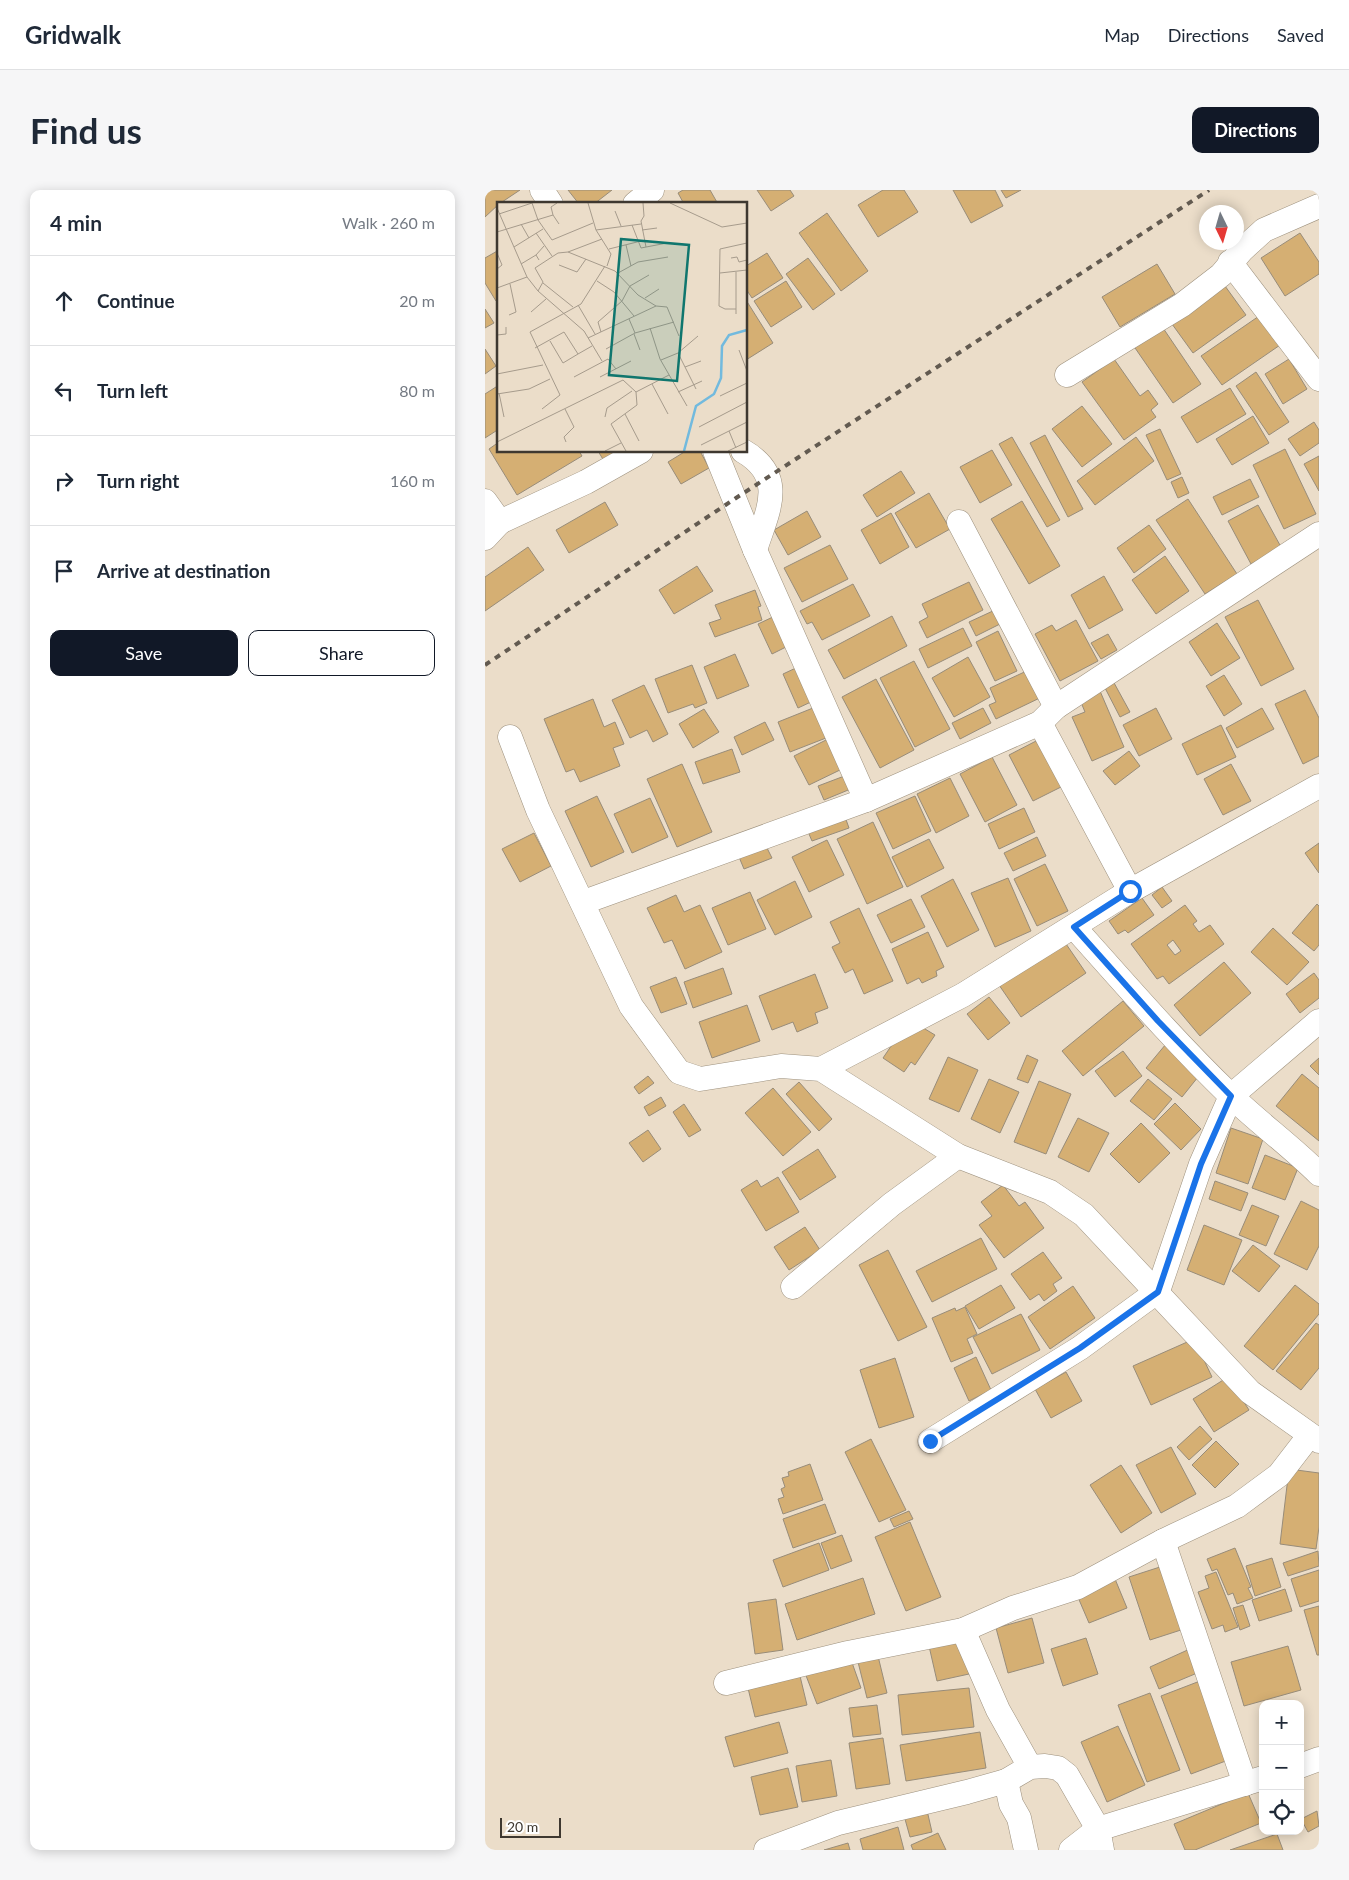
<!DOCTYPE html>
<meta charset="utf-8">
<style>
body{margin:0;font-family:Lato,sans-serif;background:#f6f6f7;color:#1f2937}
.controls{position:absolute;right:15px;bottom:15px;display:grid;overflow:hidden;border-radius:10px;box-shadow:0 2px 12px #0003}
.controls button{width:45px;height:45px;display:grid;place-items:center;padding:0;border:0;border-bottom:1px solid #e0e1e3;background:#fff;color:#1f2937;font:25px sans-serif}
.compass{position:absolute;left:714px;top:15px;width:45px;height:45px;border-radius:50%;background:#fff;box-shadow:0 2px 12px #0003;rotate:175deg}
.scale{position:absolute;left:15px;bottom:12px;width:61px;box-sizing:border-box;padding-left:5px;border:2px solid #3e3830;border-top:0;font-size:14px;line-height:18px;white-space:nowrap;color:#3e3830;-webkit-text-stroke:4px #fff;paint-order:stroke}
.stop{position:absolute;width:15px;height:15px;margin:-11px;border:4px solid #1a73e8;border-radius:50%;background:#fff}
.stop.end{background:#1a73e8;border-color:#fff;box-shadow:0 1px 5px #0008}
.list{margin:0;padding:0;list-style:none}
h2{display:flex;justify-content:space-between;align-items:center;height:65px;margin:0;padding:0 20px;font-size:21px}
h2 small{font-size:16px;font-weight:400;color:#747a83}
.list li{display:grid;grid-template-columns:32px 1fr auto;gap:15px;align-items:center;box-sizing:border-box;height:90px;padding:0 20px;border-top:1px solid #e0e1e3}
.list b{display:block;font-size:19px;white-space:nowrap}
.list em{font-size:16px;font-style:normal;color:#747a83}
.actions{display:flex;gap:10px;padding:15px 20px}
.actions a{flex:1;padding:11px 0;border:1px solid #111827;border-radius:10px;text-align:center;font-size:18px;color:#111827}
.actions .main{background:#111827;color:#fff}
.icon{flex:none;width:28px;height:28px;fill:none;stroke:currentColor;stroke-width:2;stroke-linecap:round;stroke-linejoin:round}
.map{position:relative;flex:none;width:834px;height:1660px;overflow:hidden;border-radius:10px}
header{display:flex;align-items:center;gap:30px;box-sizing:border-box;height:70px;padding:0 25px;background:#fff;border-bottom:1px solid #e0e1e3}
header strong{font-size:24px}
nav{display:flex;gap:28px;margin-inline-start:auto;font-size:18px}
.intro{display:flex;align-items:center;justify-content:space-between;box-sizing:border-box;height:120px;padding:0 30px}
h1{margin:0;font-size:35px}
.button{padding:12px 22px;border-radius:10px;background:#111827;color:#fff;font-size:18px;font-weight:700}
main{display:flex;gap:30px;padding:0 30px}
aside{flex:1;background:#fff;border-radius:10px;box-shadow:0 2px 12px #0003}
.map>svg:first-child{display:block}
.building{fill:#d5af73;stroke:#988c79;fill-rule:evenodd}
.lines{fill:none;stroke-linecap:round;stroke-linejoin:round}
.minor-casing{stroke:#9d917e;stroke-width:25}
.minor{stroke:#fff;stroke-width:24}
.rail{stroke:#625a50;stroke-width:4;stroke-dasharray:6 6;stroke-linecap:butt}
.route{stroke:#1a73e8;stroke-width:6}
.inset-river{fill:none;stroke:#72bade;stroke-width:2.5}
.inset-road{fill:none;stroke:#a69b8c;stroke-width:1}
.view{fill:#0f766e;fill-opacity:0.15;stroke:#0f766e;stroke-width:2.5}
.inset-edge{fill:none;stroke:#3e3830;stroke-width:2.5}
</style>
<header>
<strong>Gridwalk</strong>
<nav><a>Map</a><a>Directions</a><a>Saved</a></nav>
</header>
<div class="intro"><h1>Find us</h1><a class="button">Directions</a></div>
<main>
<aside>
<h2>4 min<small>Walk · 260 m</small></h2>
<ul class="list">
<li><svg class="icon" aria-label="ahead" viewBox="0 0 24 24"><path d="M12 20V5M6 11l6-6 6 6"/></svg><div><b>Continue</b></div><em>20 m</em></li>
<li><svg class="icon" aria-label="left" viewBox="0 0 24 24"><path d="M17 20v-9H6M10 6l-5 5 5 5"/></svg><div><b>Turn left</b></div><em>80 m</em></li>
<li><svg class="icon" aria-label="right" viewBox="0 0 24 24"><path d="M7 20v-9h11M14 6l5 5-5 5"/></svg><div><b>Turn right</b></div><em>160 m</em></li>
<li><svg class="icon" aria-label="arrive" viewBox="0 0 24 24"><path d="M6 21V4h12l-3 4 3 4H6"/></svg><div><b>Arrive at destination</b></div></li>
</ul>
<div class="actions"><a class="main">Save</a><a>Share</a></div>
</aside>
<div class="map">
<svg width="834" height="1660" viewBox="0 0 834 1660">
<rect width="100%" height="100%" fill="#ebddc9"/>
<g class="building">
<path d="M4,0H35L14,14L0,27V3Z"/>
<path d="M83,0H127L109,14H94Z"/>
<path d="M198,0H225L233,14H199L193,3Z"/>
<path d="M272,0H305L309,6L286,21Z"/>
<path d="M398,0H419L433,22L393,47L373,15Z"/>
<path d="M468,0H510L518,16L486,33Z"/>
<path d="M516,0H536L521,8Z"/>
<path d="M342,23L383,81L356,101L314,43Z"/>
<path d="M815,43L834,72V84L800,106L776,68Z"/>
<path d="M14,60V109L11,111L0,93V68Z"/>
<path d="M282,63L298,88L267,108L261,99V76Z"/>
<path d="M323,68L350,104L328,120L301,84Z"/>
<path d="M672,74L690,104L635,137L617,107Z"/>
<path d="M301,91L317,117L286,137L269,111Z"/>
<path d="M740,96L761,125L708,163L687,134Z"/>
<path d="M261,110L288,153L261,170Z"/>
<path d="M0,119L9,133L0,138Z"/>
<path d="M777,124L798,153L737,195L716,166Z"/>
<path d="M676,135L716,194L688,213L648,155Z"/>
<path d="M0,159L11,176L0,184Z"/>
<path d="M629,169L655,206L663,200L673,214L666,220L671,227L639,250L597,192Z"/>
<path d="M804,169L822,199L798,214L780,184Z"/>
<path d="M771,182L804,232L784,245L751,196Z"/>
<path d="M14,195V239L0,248V204Z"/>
<path d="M745,198L761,224L712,253L696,227Z"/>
<path d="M597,216L627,254L597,277L567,239Z"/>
<path d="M768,226L784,253L747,275L731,249Z"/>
<path d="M829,232L834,240V253L815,266L803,249Z"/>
<path d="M675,239L696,284L682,290L661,245Z"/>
<path d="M560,245L598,319L583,327L545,253Z"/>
<path d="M527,247L575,330L562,337L514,254Z"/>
<path d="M651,247L669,271L610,315L592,291Z"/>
<path d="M14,252V261H94L97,266L32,305L4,259Z"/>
<path d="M800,259L831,324L799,339L768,275Z"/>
<path d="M507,260L527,295L495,313L475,277Z"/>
<path d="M113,261H133L119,271Z"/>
<path d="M201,261H215L224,278L196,294L183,272Z"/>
<path d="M834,266V301L819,274Z"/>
<path d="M416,281L430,303L392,327L378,305Z"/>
<path d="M697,287L704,303L693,308L686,292Z"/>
<path d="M765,289L774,307L737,325L728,307Z"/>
<path d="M444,303L465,339L431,358L410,323Z"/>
<path d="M703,309L752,384L720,404L671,330Z"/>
<path d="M537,311L575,376L544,394L506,329Z"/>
<path d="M120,312L133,335L84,363L71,340Z"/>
<path d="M773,315L796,357L766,374L743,331Z"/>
<path d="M322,321L336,347L303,365L289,340Z"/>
<path d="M406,323L424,357L395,374L376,340Z"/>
<path d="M664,335L681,359L649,383L632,358Z"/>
<path d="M345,355L363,389L317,412L299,378Z"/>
<path d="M43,357L59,380L0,421V387Z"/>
<path d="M680,366L704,401L671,424L647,390Z"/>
<path d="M212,376L228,401L189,424L174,400Z"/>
<path d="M619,386L638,420L604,439L586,405Z"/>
<path d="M484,392L498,420L442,448L434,432L443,427L437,414Z"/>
<path d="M368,394L385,426L337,450L327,432L322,434L315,421Z"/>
<path d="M270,400L276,416L273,417L277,430L230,447L224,433L236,429L230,415Z"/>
<path d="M773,410L809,479L776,496L740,427Z"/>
<path d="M510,420L517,433L491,446L484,432Z"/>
<path d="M290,426L303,456L287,464L273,434Z"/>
<path d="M407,426L422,456L359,489L343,460Z"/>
<path d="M591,430L613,471L575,491L550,444L567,435L571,441Z"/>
<path d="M732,433L755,468L726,486L704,452Z"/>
<path d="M478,438L487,456L443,478L434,459Z"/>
<path d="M513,441L532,481L510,491L491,452Z"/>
<path d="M623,444L632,460L616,469L606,453Z"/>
<path d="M250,464L264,496L232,509L219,477Z"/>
<path d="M483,467L505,507L469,527L447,488Z"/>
<path d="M429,471L465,539L430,557L395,488Z"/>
<path d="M207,475L222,513L210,518L208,514L183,523L170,489Z"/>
<path d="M313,477L328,511L313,518L298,484Z"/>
<path d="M548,478L561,505L511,529L504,515L511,512L505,498Z"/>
<path d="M739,485L757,514L739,526L721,496Z"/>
<path d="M391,489L429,560L395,578L357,507Z"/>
<path d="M628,491L645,522L635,527L619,496Z"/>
<path d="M159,495L183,544L168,552L162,540L145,548L127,510Z"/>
<path d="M820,500L834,528V566L818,574L790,514Z"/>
<path d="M615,501L639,557L607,571L587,527L600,522L595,510Z"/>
<path d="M108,509L119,537L130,532L139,554L128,558L135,576L95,592L89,579L81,582L59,529Z"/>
<path d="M328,518L341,548L305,562L293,532Z"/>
<path d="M498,518L506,533L475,549L467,533Z"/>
<path d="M671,518L687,549L654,566L638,535Z"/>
<path d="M777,518L789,539L752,558L741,538Z"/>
<path d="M219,519L234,542L208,558L194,534Z"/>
<path d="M280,532L289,550L257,565L249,547Z"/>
<path d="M736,535L751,567L712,585L697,554Z"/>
<path d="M343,549L357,579L324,595L309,566Z"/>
<path d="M553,550L578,596L548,611L524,565Z"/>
<path d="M247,559L255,582L218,594L210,572Z"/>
<path d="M644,561L655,576L630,595L618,581Z"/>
<path d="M507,567L532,615L500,632L475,584Z"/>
<path d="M197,574L227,642L192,657L162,589Z"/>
<path d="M746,574L766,611L738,625L719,589Z"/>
<path d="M362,585L368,598L339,610L333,596Z"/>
<path d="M465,588L484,626L451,643L432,604Z"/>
<path d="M112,606L139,662L106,677L80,621Z"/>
<path d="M430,606L446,641L408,659L391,623Z"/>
<path d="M165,608L183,647L147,663L129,624Z"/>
<path d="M539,618L550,642L514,659L503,634Z"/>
<path d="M359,624L364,638L327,651L321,637Z"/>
<path d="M388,632L418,697L382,714L352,649Z"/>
<path d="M49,643L66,676L35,692L17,659Z"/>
<path d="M552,647L561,666L528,681L519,663Z"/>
<path d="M444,649L459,678L422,697L407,667Z"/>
<path d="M342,650L359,685L324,702L307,667Z"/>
<path d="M834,653V683L820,663Z"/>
<path d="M281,656L287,668L259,679L254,667Z"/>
<path d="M560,674L583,721L552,736L529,689Z"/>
<path d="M523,688L546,741L510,757L486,703Z"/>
<path d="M468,689L494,740L462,757L436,706Z"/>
<path d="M310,691L327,727L290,745L272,710Z"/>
<path d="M677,697L687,711L677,718L667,705Z"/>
<path d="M265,702L281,739L243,755L227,718Z"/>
<path d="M191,705L199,722L215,715L237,762L200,779L187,750L179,753L162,718Z"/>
<path d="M657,708L669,725L643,743L640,740L633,744L624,731Z"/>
<path d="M426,709L440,737L406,753L392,725Z"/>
<path d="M832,714L834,716V755L829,761L807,743Z"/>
<path d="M700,715L712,731L708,734L714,742L725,735L739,754L684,794L678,786L672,789L646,754ZM688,750L696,761L690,765L682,755Z"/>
<path d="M374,718L408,791L379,804L368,779L360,783L347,757L355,753L345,732Z"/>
<path d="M788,738L824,772L802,795L766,762Z"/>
<path d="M443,742L459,777L451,781L452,786L437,793L434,788L422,794L407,759Z"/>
<path d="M579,751L601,783L536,827L514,795Z"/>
<path d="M739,772L766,803L715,846L689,815Z"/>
<path d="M238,778L247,804L208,818L199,792Z"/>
<path d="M829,783L834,790V808L815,823L801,804Z"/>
<path d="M330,784L343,818L330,823L333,833L312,842L308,832L287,840L274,806Z"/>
<path d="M191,787L202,814L176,823L165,797Z"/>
<path d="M504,807L525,833L503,850L482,824Z"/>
<path d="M638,811L659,836L598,886L577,861Z"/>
<path d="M262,815L275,851L227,868L214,832Z"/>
<path d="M430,833L450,845L430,875L426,872L419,882L398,868L417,840Z"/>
<path d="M681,854L717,882L697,907L661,878Z"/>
<path d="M638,861L657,886L630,907L610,881Z"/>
<path d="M542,865L553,870L543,893L532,889Z"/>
<path d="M463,867L493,880L474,922L444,909Z"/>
<path d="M834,868V885L825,876Z"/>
<path d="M817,884L834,898V951L791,916Z"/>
<path d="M163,886L169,893L154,904L149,897Z"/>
<path d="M504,889L534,902L515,943L486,929Z"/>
<path d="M663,889L687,909L669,930L645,911Z"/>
<path d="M554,891L586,904L561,964L529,952Z"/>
<path d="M314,892L347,929L334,941L301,904Z"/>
<path d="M288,898L326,942L298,966L260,923Z"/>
<path d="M176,907L181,916L164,926L159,917Z"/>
<path d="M690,913L716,939L696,960L669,934Z"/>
<path d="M199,914L216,940L204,947L188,922Z"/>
<path d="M593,928L624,943L604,982L573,967Z"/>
<path d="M656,933L685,963L654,993L625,964Z"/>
<path d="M746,938L778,949L763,994L731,983Z"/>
<path d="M163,940L176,959L158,972L144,953Z"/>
<path d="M333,959L351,987L315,1010L297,982Z"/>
<path d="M780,965L813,978L800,1010L767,998Z"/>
<path d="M293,987L314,1022L281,1041L256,1000L272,990L276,997Z"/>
<path d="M730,991L763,1003L756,1021L724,1009Z"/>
<path d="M518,995L534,1016L540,1012L559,1038L519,1068L494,1035L507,1026L496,1012Z"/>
<path d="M816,1011L834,1020V1056L822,1080L789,1064Z"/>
<path d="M767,1015L794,1026L781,1056L754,1045Z"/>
<path d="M719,1035L757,1050L739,1095L702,1080Z"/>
<path d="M320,1037L335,1060L304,1080L289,1057Z"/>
<path d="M496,1048L512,1079L447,1112L431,1081Z"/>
<path d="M768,1055L795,1076L774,1102L747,1081Z"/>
<path d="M403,1060L442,1137L413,1151L374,1075Z"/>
<path d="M558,1062L577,1088L568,1094L572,1101L559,1111L554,1104L545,1110L526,1084Z"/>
<path d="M516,1095L530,1118L494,1139L480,1116Z"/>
<path d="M810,1095L834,1114V1124L788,1180L759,1156Z"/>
<path d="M588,1096L610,1128L565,1159L543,1127Z"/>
<path d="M480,1117L492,1144L482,1149L488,1163L466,1172L447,1128L470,1118L471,1121Z"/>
<path d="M536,1124L555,1160L507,1184L488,1147Z"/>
<path d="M831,1133L834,1135V1178L816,1200L791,1181Z"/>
<path d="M709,1149L727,1187L666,1215L648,1176Z"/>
<path d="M491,1167L506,1200L484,1211L469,1178Z"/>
<path d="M410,1168L429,1227L394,1238L375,1180Z"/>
<path d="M581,1182L597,1211L566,1228L550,1199Z"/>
<path d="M743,1187L764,1220L729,1242L708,1209Z"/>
<path d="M715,1236L727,1249L704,1270L692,1257Z"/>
<path d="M386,1249L421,1320L394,1332L360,1262Z"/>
<path d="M731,1251L754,1274L730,1298L707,1275Z"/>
<path d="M686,1257L711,1304L676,1323L651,1275Z"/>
<path d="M325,1274L338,1310L298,1324L293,1309L299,1307L296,1299L300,1297L297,1288L304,1286L303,1282Z"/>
<path d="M636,1275L667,1323L636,1343L605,1295Z"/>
<path d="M804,1279L834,1283V1337L831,1359L795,1354Z"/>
<path d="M340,1314L351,1343L308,1358L298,1329Z"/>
<path d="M424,1321L428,1329L409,1337L405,1329Z"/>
<path d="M425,1332L456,1407L421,1421L390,1347Z"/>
<path d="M357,1345L367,1371L346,1379L336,1353Z"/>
<path d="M334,1353L344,1380L298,1397L288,1370Z"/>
<path d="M750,1358L766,1397L763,1398L768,1408L752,1414L748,1403L743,1405L732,1379L727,1381L722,1369Z"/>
<path d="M833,1361L834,1376L803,1386L798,1373Z"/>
<path d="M787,1368L796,1397L770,1406L761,1376Z"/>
<path d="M678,1376L699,1439L665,1450L644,1387Z"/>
<path d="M834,1380V1411L815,1417L806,1389Z"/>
<path d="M731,1382L753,1437L740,1442L738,1435L727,1439L713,1402L724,1398L720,1386Z"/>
<path d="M378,1388L390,1424L312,1450L300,1414Z"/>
<path d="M630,1389L642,1418L604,1433L592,1405Z"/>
<path d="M800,1399L807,1421L774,1431L767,1410Z"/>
<path d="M291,1409L298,1460L270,1464L263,1413Z"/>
<path d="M758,1415L765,1436L755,1440L748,1418Z"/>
<path d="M834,1416V1465H832L819,1420Z"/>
<path d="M547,1428L559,1473L523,1483L511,1438Z"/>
<path d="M475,1448L484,1484L452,1491L444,1456Z"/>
<path d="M601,1448L613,1484L578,1496L566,1459Z"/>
<path d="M803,1456L816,1500L759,1516L746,1472Z"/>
<path d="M707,1458L717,1481L674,1499L665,1477Z"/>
<path d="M392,1462L402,1503L382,1508L372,1468Z"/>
<path d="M365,1467L376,1498L332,1514L320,1483Z"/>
<path d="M314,1482L322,1515L270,1527L262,1494Z"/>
<path d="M715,1491L746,1569L706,1584L676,1506Z"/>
<path d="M484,1498L489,1537L417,1545L413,1505Z"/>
<path d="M665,1503L695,1580L662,1592L633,1515Z"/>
<path d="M392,1515L396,1544L368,1547L364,1518Z"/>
<path d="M294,1532L303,1563L249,1577L240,1547Z"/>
<path d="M633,1536L660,1595L622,1612L596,1552Z"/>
<path d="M495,1542L501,1578L421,1591L415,1555Z"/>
<path d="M398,1548L405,1594L371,1599L364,1553Z"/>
<path d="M346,1570L352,1606L317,1612L311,1576Z"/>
<path d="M303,1578L313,1617L275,1625L266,1587Z"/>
<path d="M763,1603L776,1633L710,1660H700L689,1634Z"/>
<path d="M441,1616L447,1642L425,1647L418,1622Z"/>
<path d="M832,1621L834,1636L823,1642L816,1629Z"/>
<path d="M413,1637L419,1660H378L375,1649Z"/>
<path d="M453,1643L461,1660H428L426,1655Z"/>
<path d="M792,1644L798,1660H745Z"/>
<path d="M363,1653L365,1660H339Z"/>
</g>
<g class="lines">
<defs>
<g id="minor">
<path d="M57,0L66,14"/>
<path d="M150,14L167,0"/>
<path d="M745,72L834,189"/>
<path d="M582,185L697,115L736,85L757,60L779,40L834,16"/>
<path d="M230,261L270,360L381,610"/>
<path d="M258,261C303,287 282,322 270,360"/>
<path d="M0,311L15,332L101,292L156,261"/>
<path d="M474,332L571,517"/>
<path d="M0,348L15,332"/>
<path d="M555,533L645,701"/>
<path d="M25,547L53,620L146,816L194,882L215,889L296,876L336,879L473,966L565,1002L599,1025L765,1202L834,1251"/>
<path d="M99,712L381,610L555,533L571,517L834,344"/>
<path d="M589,737C640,794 690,852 745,905C774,933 806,956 834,984"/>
<path d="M336,879L478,805L645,701L834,596"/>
<path d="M308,1097L407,1014L473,966"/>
<path d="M445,1251L595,1158L673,1101L716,974L746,906L834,831"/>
<path d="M678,1351L760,1594"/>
<path d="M478,1440L513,1520L545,1577"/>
<path d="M241,1493L363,1463L478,1440L528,1418L593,1397L678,1351L752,1316L794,1285L824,1246"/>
<path d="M815,1576L834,1569"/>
<path d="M521,1591L526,1614L534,1628L541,1660"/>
<path d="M281,1660L353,1633L482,1602L521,1591L545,1577L560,1576L573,1578L582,1585L613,1639L617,1660"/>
<path d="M586,1660L613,1639L778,1588"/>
</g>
</defs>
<use href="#minor" class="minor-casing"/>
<use href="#minor" class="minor"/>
<path class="rail" d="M0,475L251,308L724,0"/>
</g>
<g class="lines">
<path class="route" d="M445,1251L595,1158L673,1102L716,974L746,906L673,831L589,737L645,701"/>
</g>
<g transform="translate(12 12)">
<rect width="250" height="250" fill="#ebddc9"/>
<path class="inset-river" d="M187,249L199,204L217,192L224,176L225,144L232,133L250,128"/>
<path class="inset-road" d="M35,1L41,18L55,38L96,21M91,1L99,28L114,52L110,64M146,1L147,14L144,19L149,45M173,1L225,25L250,21M0,6L30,75L41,89L87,129L105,159M118,9L124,24M2,12L35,1M56,13L54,5L60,1M24,22L32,36M135,23L144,46L170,41M99,28L144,22M145,28L160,26M0,30L56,13L62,22M39,31L55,54M129,43L134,64M17,45L46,27M112,47L144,39M71,50L105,37M0,51L5,63L0,67M234,56L240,55L242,60L250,58M42,58L39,53L47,44M24,62L39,53M62,63L80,70L89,57M239,70V112M121,71L141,60L171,55M223,71L250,68M100,79L117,90L137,114M46,81L76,105M0,86L30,75M41,89L46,80L38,66L61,51L71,50L118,69L141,93L159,104L170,105L182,134M148,96L162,87M81,103L98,132M239,107H228L222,104L223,47L250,41M34,110L49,97M12,113L19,110L13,82M132,117L138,131M153,126L163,157L190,204M104,130L101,120L125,99L133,84L152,73M137,132L143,148M0,133L9,132V125M91,136L159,104M53,139L66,161L81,152M38,146L67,130L81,152L95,144M109,147L138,131L177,120M242,148L250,169M181,151L201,134M164,158L181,151L199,187M188,165L204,159M0,172L46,163M77,175L111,157L119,167M103,175L134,159M155,182L171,212M139,190L172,173M181,190L205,179M2,191L7,215M0,192L32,187L53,177M223,194L250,181M45,207L63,193L33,130L84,102L108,64M68,207L77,225L67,235L69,240M128,212L142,239M108,215L110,206L135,189M202,225L250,200M232,229L239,246M0,240L126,178L139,190M204,243L250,220M108,249L124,241M129,249L114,222L140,203L139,190M231,249L250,240"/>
<path class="view" d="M124,37L192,43L180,179L112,173Z"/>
<rect width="250" height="250" class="inset-edge"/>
</g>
</svg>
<div class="controls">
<button>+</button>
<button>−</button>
<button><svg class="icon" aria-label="locate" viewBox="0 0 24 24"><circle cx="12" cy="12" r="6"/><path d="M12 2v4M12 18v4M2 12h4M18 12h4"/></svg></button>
</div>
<svg class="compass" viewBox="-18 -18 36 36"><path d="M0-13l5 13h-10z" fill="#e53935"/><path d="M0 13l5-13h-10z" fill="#747a83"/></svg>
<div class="scale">20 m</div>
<div class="stop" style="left:645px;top:701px"></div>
<div class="stop end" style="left:445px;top:1251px"></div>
</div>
</main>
